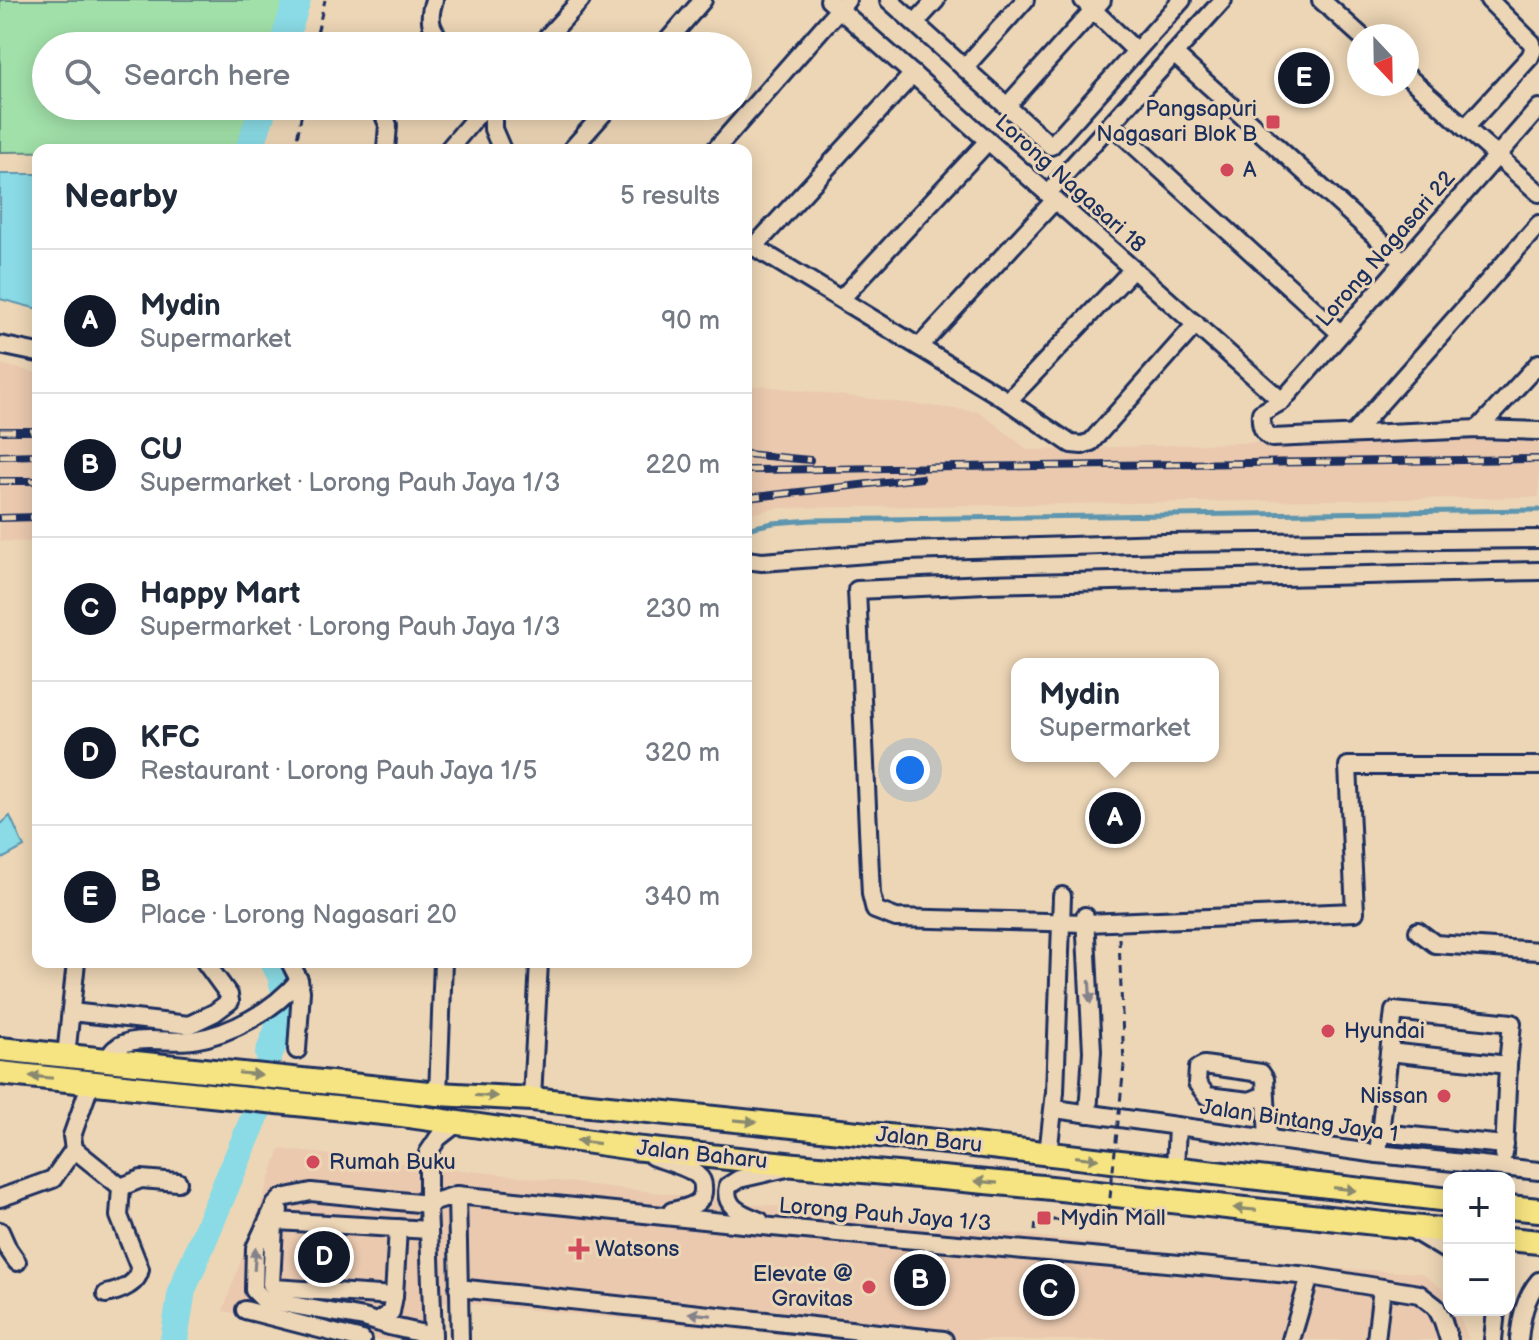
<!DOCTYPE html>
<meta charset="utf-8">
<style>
body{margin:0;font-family:"Balsamiq Sans",sans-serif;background:#f6f6f7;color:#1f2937}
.controls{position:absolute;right:24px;bottom:24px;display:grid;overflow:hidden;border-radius:16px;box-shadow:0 4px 20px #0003}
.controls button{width:72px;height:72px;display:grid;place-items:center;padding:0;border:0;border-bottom:2px solid #e0e1e3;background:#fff;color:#1f2937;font:40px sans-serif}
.compass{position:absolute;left:1347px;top:24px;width:72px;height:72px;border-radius:50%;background:#fff;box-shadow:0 4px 20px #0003;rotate:158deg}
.you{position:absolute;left:910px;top:770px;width:28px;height:28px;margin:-20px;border:6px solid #fff;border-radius:50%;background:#1a73e8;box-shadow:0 0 0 12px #1a73e833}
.badge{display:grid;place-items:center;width:52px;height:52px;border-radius:50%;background:#111827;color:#fff;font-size:26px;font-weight:700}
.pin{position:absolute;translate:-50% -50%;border:4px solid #fff;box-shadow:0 2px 8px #0006}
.popup{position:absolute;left:1011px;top:658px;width:208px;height:104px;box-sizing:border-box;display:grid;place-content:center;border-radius:16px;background:#fff;filter:drop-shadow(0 2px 6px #0005);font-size:26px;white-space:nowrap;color:#747a83}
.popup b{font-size:30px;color:#1f2937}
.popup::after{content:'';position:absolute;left:50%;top:100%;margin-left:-16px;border:16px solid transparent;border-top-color:#fff}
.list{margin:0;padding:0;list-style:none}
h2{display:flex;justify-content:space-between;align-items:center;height:104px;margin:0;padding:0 32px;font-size:34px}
h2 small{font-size:26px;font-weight:400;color:#747a83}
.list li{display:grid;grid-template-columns:52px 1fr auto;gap:24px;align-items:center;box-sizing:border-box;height:144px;padding:0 32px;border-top:2px solid #e0e1e3}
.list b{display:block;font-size:30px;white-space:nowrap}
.list p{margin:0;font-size:26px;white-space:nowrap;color:#747a83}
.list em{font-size:26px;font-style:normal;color:#747a83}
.icon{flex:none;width:44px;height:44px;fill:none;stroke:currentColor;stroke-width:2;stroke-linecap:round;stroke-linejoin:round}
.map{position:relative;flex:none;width:1539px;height:1340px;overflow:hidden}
.search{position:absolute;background:#fff;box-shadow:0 4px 20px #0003;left:32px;top:32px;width:720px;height:88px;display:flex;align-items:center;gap:20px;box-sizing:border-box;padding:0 28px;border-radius:44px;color:#747a83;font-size:30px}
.panel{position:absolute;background:#fff;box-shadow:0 4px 20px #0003;left:32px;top:144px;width:720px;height:824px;border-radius:16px}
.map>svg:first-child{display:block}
.built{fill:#eac9af}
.green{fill:#a1e0a8;stroke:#5e8883;stroke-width:2}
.water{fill:#8adbe5;stroke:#5e96af;stroke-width:2}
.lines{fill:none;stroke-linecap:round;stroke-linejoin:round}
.stream{stroke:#5e96af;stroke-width:5}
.river{stroke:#8adbe5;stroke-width:28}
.minor-casing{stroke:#1b2f5e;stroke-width:22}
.highway-casing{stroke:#1b2f5e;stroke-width:28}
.path{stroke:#1b2f5e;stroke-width:3;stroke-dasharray:8 6;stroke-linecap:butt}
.minor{stroke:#edd6b6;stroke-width:16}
.highway{stroke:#f6e381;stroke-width:22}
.rail-casing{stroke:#1b2f5e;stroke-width:8}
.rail{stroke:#edd6b6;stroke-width:5;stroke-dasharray:15;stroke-linecap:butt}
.path-bridge{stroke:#1b2f5e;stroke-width:3;stroke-dasharray:8 6;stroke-linecap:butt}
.oneway{fill:#84828a}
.oneway2{fill:#888970}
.poi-dot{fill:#d1495b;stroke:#edd6b6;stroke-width:3}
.labels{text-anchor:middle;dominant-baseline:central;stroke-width:6;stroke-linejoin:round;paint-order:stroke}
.poi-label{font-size:22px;fill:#1b2f5e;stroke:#edd6b6;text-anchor:start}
.street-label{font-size:22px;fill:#1b2f5e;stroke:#edd6b6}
</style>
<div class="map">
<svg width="1539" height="1340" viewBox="0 0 1539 1340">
<rect width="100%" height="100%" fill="#edd6b6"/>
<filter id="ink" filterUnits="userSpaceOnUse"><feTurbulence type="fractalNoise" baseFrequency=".0125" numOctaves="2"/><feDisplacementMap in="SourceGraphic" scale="16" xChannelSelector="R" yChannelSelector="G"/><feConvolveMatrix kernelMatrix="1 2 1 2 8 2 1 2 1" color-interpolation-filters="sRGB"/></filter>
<g filter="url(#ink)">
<g class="built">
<path d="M0,364L38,373V542L0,541Z"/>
<path d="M764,386L980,412L1028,450L1351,439L1539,438V497L777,508L746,515V387Z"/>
<path d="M280,1149L1294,1266L1421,1273L1449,1294V1310H1457L1469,1340H836L442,1301L443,1340H375L223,1311Z"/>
</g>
<path class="green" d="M0,0H291L276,46H46V106H256L241,150L0,152Z"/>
<g class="water">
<path d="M0,174H38V309L0,299Z"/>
<path d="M10,816L24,847L0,860V825Z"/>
</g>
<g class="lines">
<path class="stream" d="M746,529L773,523L812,520L1539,510"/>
<g class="river">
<path d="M283,46L297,0"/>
<path d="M249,150L264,106"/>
<path d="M269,1054L288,1003L281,975L274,962"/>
<path d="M174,1340L182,1290L256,1114"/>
</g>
<defs>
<g id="minor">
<path d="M434,0C427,21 431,30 446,46"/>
<path d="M829,0L1282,401"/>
<path d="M889,0L1051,146L1182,0"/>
<path d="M1083,0L1136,51"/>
<path d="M1321,0L1361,36"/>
<path d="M915,23L936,0"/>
<path d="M539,46L581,0"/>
<path d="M663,46L703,0"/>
<path d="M1174,54L1404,262"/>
<path d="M964,68L1025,0"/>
<path d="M1407,76L1539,193"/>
<path d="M380,106L388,125L386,150"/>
<path d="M493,106V129L502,150"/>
<path d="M1007,106L1102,0"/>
<path d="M1539,108L1282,401L1261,413C1260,424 1262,433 1272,438L1478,429L1539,431"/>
<path d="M1111,124L1340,333"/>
<path d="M1465,128L1530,57L1533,50L1532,43L1489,0"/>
<path d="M448,150L485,106"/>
<path d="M571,150L610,106"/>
<path d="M715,150L847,0"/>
<path d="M1048,193L1223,0"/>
<path d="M746,242L1008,401L1071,444L1082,445L1091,442L1196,324"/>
<path d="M754,247L913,74"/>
<path d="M841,299L988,141"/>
<path d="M0,345L38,353"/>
<path d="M919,347L1055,200"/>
<path d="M1008,401L1133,269"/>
<path d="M1478,429L1539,363"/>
<path d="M1353,434L1539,224"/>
<path d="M746,560L762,562L907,551L1164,543L1539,539"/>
<path d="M1539,571L986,584L857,590L871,894L875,910L896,918L1086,923L1355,912L1348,766H1539"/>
<path d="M1085,916L1092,1051L1088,1114"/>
<path d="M1418,931L1435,944L1539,951"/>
<path d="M290,962L299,980L301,991L297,1050"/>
<path d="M71,1012L189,1025L214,1013L230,1001L229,995L205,962"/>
<path d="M66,1056L76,962"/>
<path d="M108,1059C110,1056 112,1051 115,1049C132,1033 172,1044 193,1040C232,1034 274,1010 299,980"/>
<path d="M91,1082L72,1136L74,1149L121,1187L119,1216L140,1269C138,1284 120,1291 106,1294"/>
<path d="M438,1094L443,962"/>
<path d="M1265,1095L1250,1101L1207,1096L1197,1083L1198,1068L1204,1065L1261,1073L1265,1079L1268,1139"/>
<path d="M532,1099L539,962"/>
<path d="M1055,1109L1378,1154L1539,1171"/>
<path d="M1380,1133L1505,1145"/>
<path d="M1048,1154L1055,1092L1062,896"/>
<path d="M1378,1154C1383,1106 1388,1059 1394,1011L1512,1023L1508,1065L1389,1052"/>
<path d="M1504,1154L1508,1065"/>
<path d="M652,1156C664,1161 690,1167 698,1176C702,1179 703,1182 703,1187C705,1205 686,1208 672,1211"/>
<path d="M1175,1168L1177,1127"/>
<path d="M121,1187L141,1179L178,1182"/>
<path d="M457,1195L460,1340"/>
<path d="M0,1198L53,1179L74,1149"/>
<path d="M279,1210L277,1221L429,1230"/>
<path d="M277,1221L274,1225L271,1284L274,1288L394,1296"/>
<path d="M760,1221C743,1214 723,1208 728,1186L739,1179L787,1168"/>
<path d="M1409,1228L1449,1252"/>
<path d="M0,1231L8,1249L17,1262"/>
<path d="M458,1288L944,1340"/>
<path d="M245,1310L362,1340"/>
<path d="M379,1321L391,1312L394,1296L398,1228"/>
<path d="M433,1336L389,1326L364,1318L264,1300L254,1290L255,1248L275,1205L282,1198L311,1192L428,1204V1153L438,1138L456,1124"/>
<path d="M430,1340L433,1336L428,1204L457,1195L772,1227L1310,1276L1419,1294L1436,1307L1443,1321L1449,1340"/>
<path d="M1291,1340L1310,1276"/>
<path d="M1376,1340L1382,1288"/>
<path d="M1493,1340L1496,1310"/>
<path d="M1519,1340C1521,1319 1525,1297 1539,1281"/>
</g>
<g id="highway">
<path d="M0,1049L438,1094L532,1099L965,1144L1449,1200"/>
<path d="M0,1073L402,1115L633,1148L796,1165L1042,1187L1449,1231"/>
<path d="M1509,1207L1539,1210"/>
<path d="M1509,1239L1539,1242"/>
</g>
</defs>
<use href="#minor" class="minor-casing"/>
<use href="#highway" class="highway-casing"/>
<g class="path">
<path d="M314,46L325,0"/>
<path d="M295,150L303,106"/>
<path d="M1119,938L1124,1066"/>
<path d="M1035,1231L1036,1219L1071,1221L1107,1226"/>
</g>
<use href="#minor" class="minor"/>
<use href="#highway" class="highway"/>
<defs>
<g id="rail">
<path d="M0,431H38"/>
<path d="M746,454L810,460"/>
<path d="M0,456L38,455"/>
<path d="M746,470L1539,459"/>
<path d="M0,481H38"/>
<path d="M746,498L921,478"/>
<path d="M0,518L38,517"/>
</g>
</defs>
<use href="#rail" class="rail-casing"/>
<use href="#rail" class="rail"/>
<path class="path-bridge" d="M1107,1226L1124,1066"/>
</g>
<defs><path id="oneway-solid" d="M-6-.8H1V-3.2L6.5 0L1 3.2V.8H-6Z" transform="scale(2)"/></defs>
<g class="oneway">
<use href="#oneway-solid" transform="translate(1090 992) rotate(87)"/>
<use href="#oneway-solid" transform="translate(255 1259) rotate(-86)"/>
<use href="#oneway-solid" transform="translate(700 1314) rotate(-174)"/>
</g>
<g class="oneway2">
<use href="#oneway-solid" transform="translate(250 1074) rotate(6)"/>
<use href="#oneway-solid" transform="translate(41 1077) rotate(-174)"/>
<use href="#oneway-solid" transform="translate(486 1096) rotate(3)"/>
<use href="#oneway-solid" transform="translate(745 1121) rotate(5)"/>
<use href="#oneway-solid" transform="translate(588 1142) rotate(-172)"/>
<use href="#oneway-solid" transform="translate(1087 1158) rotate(7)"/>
<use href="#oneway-solid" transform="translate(986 1182) rotate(-175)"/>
<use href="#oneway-solid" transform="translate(1345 1189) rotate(7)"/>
<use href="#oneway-solid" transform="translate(1245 1209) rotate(-174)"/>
</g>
</g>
<g class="poi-dot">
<rect x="1265" y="114" width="16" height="16" rx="4"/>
<circle cx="1227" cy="170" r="8"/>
<circle cx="1328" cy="1031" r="8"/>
<circle cx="1444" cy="1096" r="8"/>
<circle cx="313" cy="1162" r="8"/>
<rect x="1036" y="1210" width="16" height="16" rx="4"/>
<path d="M575 1237h8v8h8v8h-8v8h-8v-8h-8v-8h8z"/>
<circle cx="869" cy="1287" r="8"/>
</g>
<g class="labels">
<g class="poi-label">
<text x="1257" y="109" text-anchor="end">Pangsapuri<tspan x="1257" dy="25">Nagasari Blok B</tspan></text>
<text x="1243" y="170">A</text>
<text x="1344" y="1031">Hyundai</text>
<text x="1428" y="1096" text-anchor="end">Nissan</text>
<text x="329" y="1162">Rumah Buku</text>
<text x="1060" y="1218">Mydin Mall</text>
<text x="595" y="1249">Watsons</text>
<text x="853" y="1274" text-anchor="end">Elevate @<tspan x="853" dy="25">Gravitas</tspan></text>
</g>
<g class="street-label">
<text transform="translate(1070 184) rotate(42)">Lorong Nagasari 18</text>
<text transform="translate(1386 249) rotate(-49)">Lorong Nagasari 22</text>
<text transform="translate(1299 1121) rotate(8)">Jalan Bintang Jaya 1</text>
<text transform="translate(929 1140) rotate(6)">Jalan Baru</text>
<text transform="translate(702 1155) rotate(6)">Jalan Baharu</text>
<text transform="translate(885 1215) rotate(5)">Lorong Pauh Jaya 1/3</text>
</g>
</g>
</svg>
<div class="controls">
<button>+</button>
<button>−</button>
</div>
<svg class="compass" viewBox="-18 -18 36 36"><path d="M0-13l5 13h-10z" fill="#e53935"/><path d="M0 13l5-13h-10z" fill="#747a83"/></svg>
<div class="you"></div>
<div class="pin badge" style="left:1115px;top:818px">A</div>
<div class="popup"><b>Mydin</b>Supermarket</div>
<div class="pin badge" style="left:920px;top:1280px">B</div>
<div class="pin badge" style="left:1049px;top:1290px">C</div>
<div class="pin badge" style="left:324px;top:1257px">D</div>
<div class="pin badge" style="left:1304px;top:78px">E</div>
<div class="search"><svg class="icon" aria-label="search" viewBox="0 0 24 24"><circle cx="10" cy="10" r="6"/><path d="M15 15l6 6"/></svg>Search here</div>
<section class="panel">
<h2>Nearby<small>5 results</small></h2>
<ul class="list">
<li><span class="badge">A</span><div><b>Mydin</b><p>Supermarket</p></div><em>90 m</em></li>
<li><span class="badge">B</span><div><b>CU</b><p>Supermarket · Lorong Pauh Jaya 1/3</p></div><em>220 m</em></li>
<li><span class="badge">C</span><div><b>Happy Mart</b><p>Supermarket · Lorong Pauh Jaya 1/3</p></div><em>230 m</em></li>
<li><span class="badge">D</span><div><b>KFC</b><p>Restaurant · Lorong Pauh Jaya 1/5</p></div><em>320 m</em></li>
<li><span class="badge">E</span><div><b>B</b><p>Place · Lorong Nagasari 20</p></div><em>340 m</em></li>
</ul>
</section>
</div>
